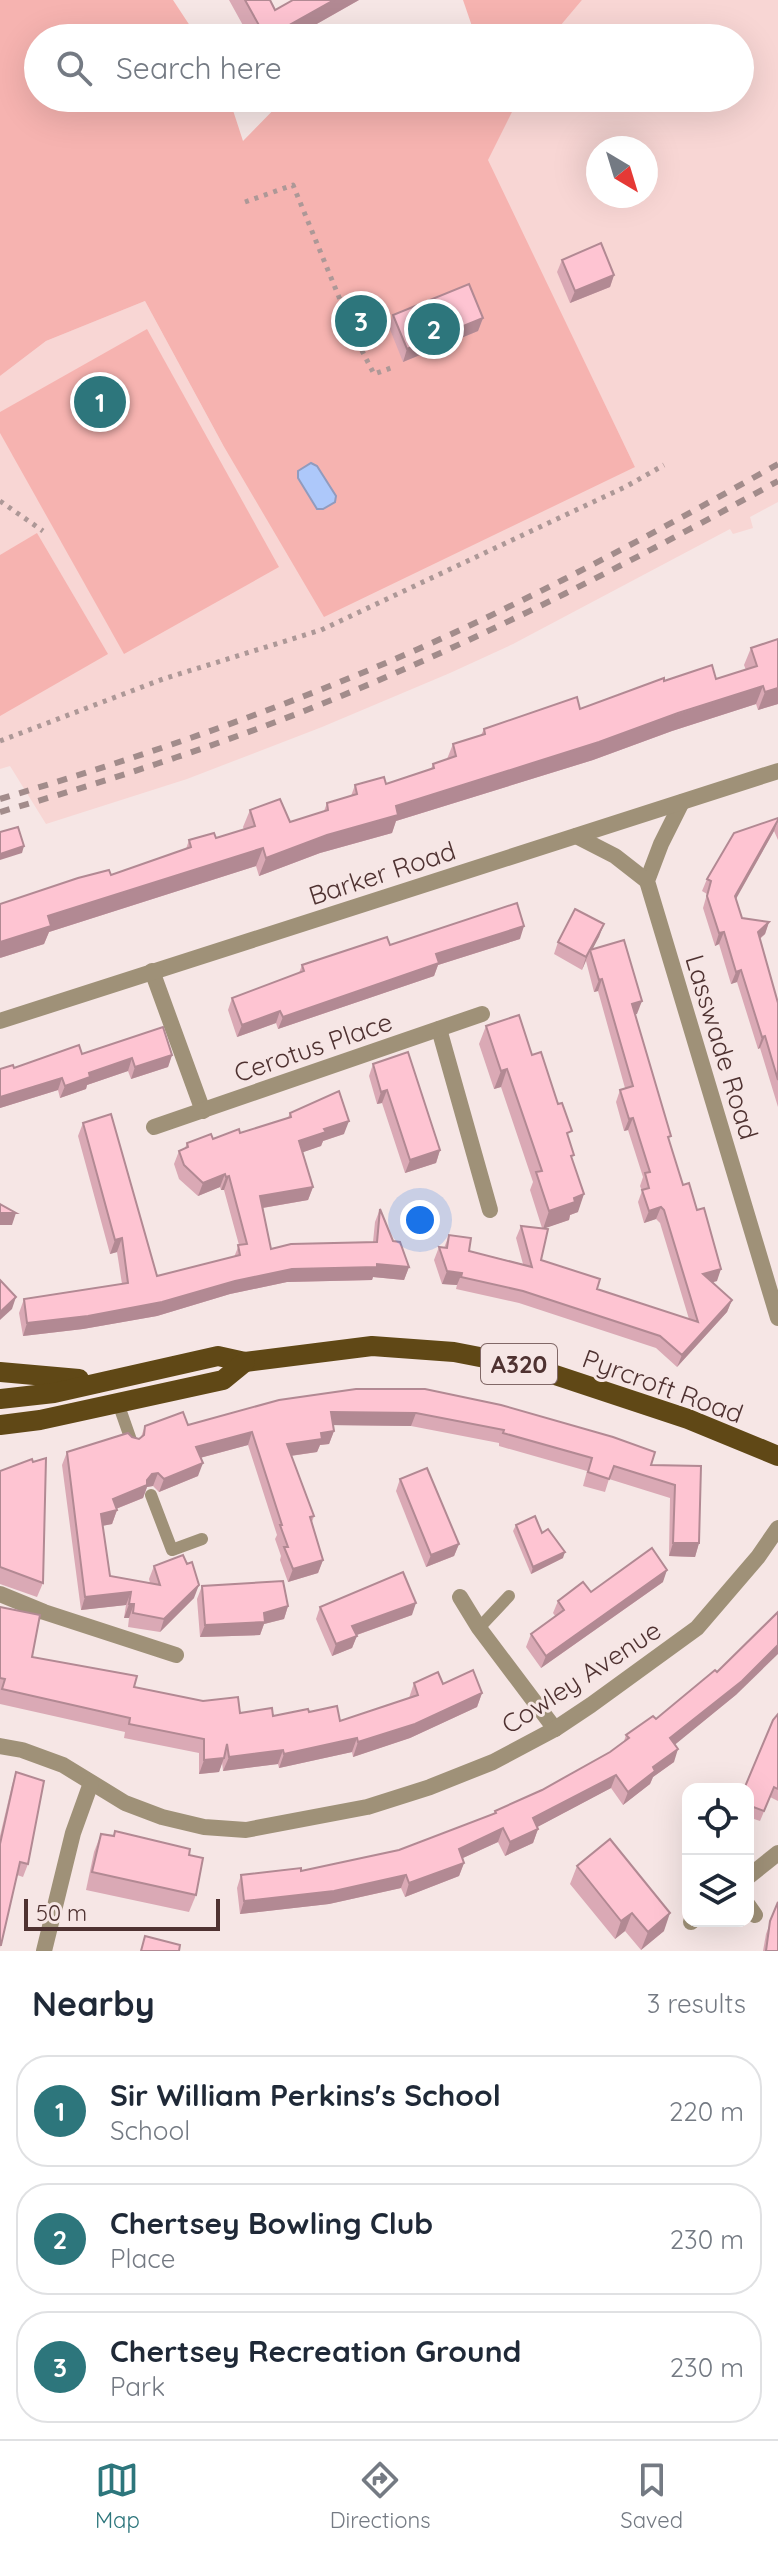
<!DOCTYPE html>
<style>
body{margin:0;font-family:Quicksand,sans-serif;background:#f2f2f3;color:#1f2937}
.controls{position:absolute;right:24px;bottom:24px;display:grid;overflow:hidden;border-radius:16px;box-shadow:0 8px 32px #0002}
.controls button{width:72px;height:72px;display:grid;place-items:center;padding:0;border:0;border-bottom:2px solid #e0e1e3;background:#fff;color:#1f2937;font:40px sans-serif}
.compass{position:absolute;left:586px;top:136px;width:72px;height:72px;border-radius:50%;background:#fff;box-shadow:0 8px 32px #0002;rotate:142deg}
.scale{position:absolute;left:24px;bottom:20px;width:196px;box-sizing:border-box;padding-left:8px;border:4px solid #4f3231;border-top:0;font-size:22px;line-height:28px;white-space:nowrap;color:#4f3231;-webkit-text-stroke:6px #f6e6e5;paint-order:stroke}
.you{position:absolute;left:420px;top:1220px;width:28px;height:28px;margin:-20px;border:6px solid #fff;border-radius:50%;background:#1a73e8;box-shadow:0 0 0 12px #1a73e833}
.badge{display:grid;place-items:center;width:52px;height:52px;border-radius:50%;background:#2d767c;color:#fff;font-size:26px;font-weight:700}
.pin{position:absolute;translate:-50% -50%;border:4px solid #fff;box-shadow:0 2px 8px #0006}
.list{margin:0;padding:0;list-style:none}
h2{display:flex;justify-content:space-between;align-items:center;height:104px;margin:0;padding:0 32px;font-size:34px}
h2 small{font-size:26px;font-weight:400;color:#747a83}
.list li{display:grid;grid-template-columns:52px 1fr auto;gap:24px;align-items:center;box-sizing:border-box;height:112px;margin:0 16px 16px;padding:0 16px;border:2px solid #e0e1e3;border-radius:32px}
.list b{display:block;font-size:30px;white-space:nowrap}
.list p{margin:0;font-size:26px;white-space:nowrap;color:#747a83}
.list em{font-size:26px;font-style:normal;color:#747a83}
.icon{flex:none;width:44px;height:44px;fill:none;stroke:currentColor;stroke-width:2;stroke-linecap:round;stroke-linejoin:round}
.map{position:relative;flex:none;width:778px;height:1951px;overflow:hidden}
.search{position:absolute;background:#fff;box-shadow:0 8px 32px #0002;left:24px;right:24px;top:24px;height:88px;display:flex;align-items:center;gap:20px;box-sizing:border-box;padding:0 28px;border-radius:44px;color:#747a83;font-size:30px}
.sheet{height:488px;background:#fff}
nav{display:flex;justify-content:space-around;align-items:center;box-sizing:border-box;height:112px;border-top:2px solid #e0e1e3;background:#fff;font-size:22px;color:#747a83}
nav a{display:grid;justify-items:center;gap:4px}
nav .on{color:#2d767c}
.map>svg:first-child{display:block}
.built{fill:#f8d6d4;fill-rule:evenodd}
.green{fill:#f6b3b0}
.water{fill:#adc8fa;stroke:#919bbe;stroke-width:2}
.lines{fill:none;stroke-linecap:round;stroke-linejoin:round}
.path{stroke:#ad9897;stroke-width:5;stroke-dasharray:4 6;stroke-linecap:butt}
.lane{stroke:#9f9178;stroke-width:12}
.street{stroke:#9f9178;stroke-width:16}
.primary{stroke:#604816;stroke-width:20}
.rail{stroke:#a28c8b;stroke-width:6;stroke-dasharray:10 10;stroke-linecap:butt}
.wall{fill:#daa9b5}
.shaded-wall{fill:#b28993}
.building{fill:#fec4d2;stroke:#b28993;stroke-width:2}
.labels{text-anchor:middle;dominant-baseline:central;stroke-width:6;stroke-linejoin:round;paint-order:stroke}
.shield{fill:#f6e6e5;stroke:#816867;stroke-width:2}
.shield-label{font-size:24px;font-weight:bold;fill:#4f3231}
.street-label{font-size:26px;fill:#4f3231;stroke:#f6e6e5}
</style>
<div class="map">
<svg width="778" height="1951" viewBox="0 0 778 1951">
<rect width="100%" height="100%" fill="#f6e6e5"/>
<path class="built" d="M582,0H778V502L750,517L753,528L733,534L730,529L513,644L450,673L322,727L187,779L46,824L10,766L0,769V376L46,341L145,301L223,445L635,467L487,160L519,98H740V38H550ZM598,148H646V196H598Z"/>
<g class="green">
<path d="M0,0H173L198,38H38V98H229L243,141L285,98H519L488,160L635,467L324,617L223,445L145,301L46,341L0,376Z"/>
<path d="M463,0H582L550,38H471L475,35Z"/>
<path d="M147,329L279,567L124,654L0,433V412Z"/>
<path d="M37,533L108,654L0,716V555Z"/>
</g>
<path class="water" d="M311,463L317,466L336,496L335,502L323,509H317L298,478V471Z"/>
<g class="lines">
<g class="path">
<path d="M245,202L293,185L357,341L374,374L391,368"/>
<path d="M0,501L43,531"/>
<path d="M0,741L163,679L321,630L627,486L664,465"/>
</g>
<g class="lane">
<path d="M118,1403L132,1443"/>
<path d="M151,1495L172,1550L202,1539"/>
<path d="M479,1628L509,1596"/>
</g>
<g class="street">
<path d="M682,802L661,844L647,881L778,1318"/>
<path d="M576,836L615,856L647,881"/>
<path d="M152,971L203,1111"/>
<path d="M0,1021L778,771"/>
<path d="M439,1029L490,1210"/>
<path d="M154,1127L482,1014"/>
<path d="M0,1594L44,1612L176,1655"/>
<path d="M460,1597L479,1628L555,1729"/>
<path d="M0,1746L22,1750L63,1765L125,1803L162,1817L204,1827L246,1830L367,1807L430,1787L493,1762L555,1729L591,1705L697,1628L758,1557L778,1528"/>
<path d="M748,1877L778,1853"/>
<path d="M748,1905L755,1915"/>
<path d="M691,1922L692,1921"/>
<path d="M44,1951L73,1833L91,1783"/>
</g>
<g class="primary">
<path d="M0,1372L79,1379"/>
<path d="M0,1399L54,1393L218,1356L245,1362L372,1346L454,1352L531,1367L688,1419L778,1456"/>
<path d="M0,1425L40,1420L223,1380L245,1362"/>
</g>
<g class="rail">
<path d="M0,799C142,757 281,709 416,650C540,595 660,530 778,464"/>
<path d="M0,812C101,783 201,751 299,713C464,648 623,567 778,481"/>
</g>
</g>
<g class="wall">
<path d="M229,0H270L275,10L359,0L292,38H250Z"/>
<path d="M562,260L614,275L610,287L570,303L557,272Z"/>
<path d="M393,315L483,318L478,331L403,362L389,327Z"/>
<path d="M751,648L778,704L758,710L756,704L672,731L593,760L396,821L392,833L320,853L259,876L256,866L49,932L44,944L0,958L111,875L186,849L189,840L216,838L244,830L243,827L250,810L290,822L324,811L327,803L351,796L355,785L386,784L431,769L433,764L447,759L453,744L481,735L484,729L580,709L664,681L716,679L746,670L744,665Z"/>
<path d="M778,818V840L774,831L736,898L742,918L769,922L765,934L760,939L778,1003V1107L760,1048L758,1049L737,982L731,984L719,944L715,946L703,908L707,894L702,891L707,879Z"/>
<path d="M604,924L592,950L637,1014H635L669,1140L683,1185L717,1281L713,1282L732,1300L727,1312L677,1367L656,1348L519,1303L456,1289L457,1285L442,1284L434,1260L439,1247L444,1248L449,1235L469,1251L523,1264L516,1238L521,1226L542,1228L530,1190L533,1182L501,1087L494,1089L479,1044L486,1026L532,1055L569,1139L578,1212L570,1215L569,1220L544,1228L541,1260L597,1289L689,1319L660,1223L656,1219L644,1223L638,1202L642,1191L640,1186L643,1177L628,1130L624,1131L616,1102L620,1090L625,1088L598,991L594,992L586,961L582,970L554,954L558,942Z"/>
<path d="M520,939L438,965L434,976L278,1029L276,1023L237,1037L228,1010L232,998L299,973L302,965L390,945Z"/>
<path d="M82,1054L172,1055L168,1067L131,1079L128,1071L87,1085L86,1089L60,1098L58,1090L0,1108V1069L14,1068Z"/>
<path d="M373,1064L440,1150L436,1163L405,1173L382,1103L377,1104L369,1076Z"/>
<path d="M290,1113L344,1134L323,1141L321,1146L303,1152L313,1187L308,1200L263,1208L271,1249L373,1242L375,1222L380,1209L393,1241L409,1267L404,1280L373,1277L372,1280L287,1282L230,1294L157,1316L83,1329L23,1336L19,1313L24,1299L122,1284L117,1252L110,1254L78,1136L83,1123L157,1276L234,1257L239,1245L224,1190H221L220,1187L198,1196L179,1179L174,1164L179,1151L185,1148L187,1143L240,1133L288,1118Z"/>
<path d="M356,1389L651,1465L701,1466L699,1543L695,1557L669,1556L670,1498L609,1479L605,1492L583,1486L587,1471L499,1446V1443L411,1426L333,1425L334,1431L329,1444L320,1445L317,1452L291,1456L314,1516L312,1522L323,1560L318,1573L288,1582L280,1560L281,1556L275,1539L277,1535L248,1445L200,1458L198,1476L159,1492L153,1486L147,1487L143,1498L116,1509L117,1510L112,1524L102,1526L110,1576L150,1583L149,1579L154,1566L194,1598L160,1632L128,1627L129,1618H124L126,1605L81,1610L62,1465L67,1452L132,1437L139,1439L141,1437L145,1426L188,1425Z"/>
<path d="M0,1471L43,1583L37,1597L0,1584Z"/>
<path d="M400,1479L459,1544L454,1556L426,1567L396,1491Z"/>
<path d="M516,1525L542,1533L563,1558L531,1574L513,1531Z"/>
<path d="M663,1582L541,1668L526,1647L531,1634L556,1617L553,1613L558,1601L591,1592Z"/>
<path d="M202,1586L288,1606L284,1619L264,1624L260,1635L200,1637L197,1599Z"/>
<path d="M0,1607L32,1657L134,1687L240,1713L273,1716L309,1712L340,1721L409,1698L414,1683L443,1684L482,1693L477,1707L410,1738L353,1757L352,1752L279,1768L278,1764L223,1771L222,1762L219,1772L199,1774V1753L124,1738L125,1732L0,1704Z"/>
<path d="M320,1607L412,1615L357,1635L352,1648L332,1656L316,1619Z"/>
<path d="M737,1694L675,1744L674,1762L653,1777L650,1784L623,1805L611,1788L537,1827L538,1829L533,1843L505,1856L498,1842L463,1858L464,1863L459,1876L405,1897L401,1888L329,1904L240,1914L237,1888L241,1875L301,1871L399,1850L494,1814L495,1811L542,1790L610,1752L624,1741L626,1735L656,1719Z"/>
<path d="M778,1714V1801L770,1797L760,1821L748,1817V1789Z"/>
<path d="M16,1772L28,1864L23,1877L17,1875L0,1948V1836L12,1785Z"/>
<path d="M101,1834L189,1855L196,1895L189,1912L86,1890L94,1852Z"/>
<path d="M577,1866L664,1931L641,1950L625,1931L615,1939L570,1884Z"/>
<path d="M778,1902V1951H763L766,1934Z"/>
</g>
<g class="shaded-wall">
<path d="M334,0H359L292,38H266Z"/>
<path d="M614,275L610,287L570,303L575,291Z"/>
<path d="M483,318L478,331L403,362L407,349Z"/>
<path d="M763,686L756,704L672,731L593,760L396,821L392,833L320,853L259,876L266,858L396,806Z"/>
<path d="M778,688V704L758,710L765,692Z"/>
<path d="M778,820L774,831L731,908L735,896Z"/>
<path d="M24,846L22,853L0,860V854Z"/>
<path d="M263,848L256,866L49,932L44,944L0,958V942L48,916Z"/>
<path d="M769,922L765,934L753,944L758,932Z"/>
<path d="M604,924L599,937L591,952L590,950L582,970L586,957Z"/>
<path d="M524,926L520,939L438,965L434,976L278,1029L283,1017L436,954Z"/>
<path d="M724,932L719,944L715,946L719,933Z"/>
<path d="M741,970L737,982L731,984L736,972Z"/>
<path d="M602,979L598,991L594,992L599,980Z"/>
<path d="M642,1001L637,1014L627,1016L632,1004Z"/>
<path d="M280,1011L276,1023L237,1037L242,1025Z"/>
<path d="M765,1036L760,1048L758,1049L762,1037Z"/>
<path d="M172,1055L168,1067L131,1079L135,1067Z"/>
<path d="M132,1058L128,1071L87,1085L86,1089L60,1098L65,1086L89,1073Z"/>
<path d="M507,1069L501,1087L494,1089L501,1071Z"/>
<path d="M62,1078L58,1090L0,1108V1097Z"/>
<path d="M387,1090L382,1103L377,1104L381,1092Z"/>
<path d="M633,1118L628,1130L624,1131L629,1119Z"/>
<path d="M349,1121L344,1134L323,1141L321,1146L295,1155L299,1141L324,1129Z"/>
<path d="M440,1150L436,1163L405,1173L410,1160Z"/>
<path d="M225,1174L220,1187L198,1196L203,1183Z"/>
<path d="M229,1176L224,1190H221L226,1177Z"/>
<path d="M313,1187L308,1200L256,1209L260,1196Z"/>
<path d="M584,1194L578,1212L570,1215L569,1220L543,1229L549,1211L574,1198Z"/>
<path d="M661,1207L656,1219L644,1223L649,1211Z"/>
<path d="M0,1213H16L12,1225H0Z"/>
<path d="M122,1238L117,1252L110,1254L115,1240Z"/>
<path d="M377,1264L409,1267L404,1280L373,1277L372,1280L287,1282L230,1294L157,1316L83,1329L23,1336L27,1323L292,1269Z"/>
<path d="M721,1269L717,1281L699,1286L703,1274Z"/>
<path d="M447,1271L462,1273L457,1285L442,1284Z"/>
<path d="M16,1297L12,1309L0,1320V1312Z"/>
<path d="M732,1300L727,1312L677,1367L682,1355Z"/>
<path d="M331,1412L416,1413L411,1426L326,1425Z"/>
<path d="M334,1431L329,1444L320,1445L317,1452L282,1457L287,1444L321,1433Z"/>
<path d="M252,1432L248,1445L192,1460L196,1447Z"/>
<path d="M203,1463L198,1476L159,1492L164,1479Z"/>
<path d="M158,1473L153,1486L147,1487L143,1498L108,1512L113,1499L147,1480L152,1474Z"/>
<path d="M117,1510L112,1524L96,1527L101,1514Z"/>
<path d="M673,1543H699L695,1557L669,1556Z"/>
<path d="M459,1544L454,1556L426,1567L431,1555Z"/>
<path d="M565,1552L563,1558L531,1574L533,1567Z"/>
<path d="M323,1560L318,1573L288,1582L293,1569Z"/>
<path d="M667,1570L663,1582L541,1668L546,1656Z"/>
<path d="M199,1585L194,1598L160,1632L164,1619Z"/>
<path d="M131,1592L126,1605L81,1610L85,1597Z"/>
<path d="M416,1603L412,1615L348,1638L352,1626Z"/>
<path d="M129,1604H134L129,1618H124Z"/>
<path d="M288,1606L284,1619L264,1624L260,1635L200,1637L205,1625L264,1613Z"/>
<path d="M357,1636L352,1648L332,1656L336,1644Z"/>
<path d="M778,1645V1654L737,1694L666,1752L670,1738Z"/>
<path d="M482,1693L477,1707L410,1738L353,1757L358,1742Z"/>
<path d="M357,1738L352,1752L279,1768L284,1754Z"/>
<path d="M678,1749L674,1762L653,1777L650,1784L623,1805L628,1792L653,1767Z"/>
<path d="M283,1750L278,1764L223,1771L229,1757Z"/>
<path d="M224,1758L219,1772L199,1774L204,1760Z"/>
<path d="M616,1775L611,1788L528,1832L533,1818Z"/>
<path d="M503,1828L498,1842L454,1862L459,1849Z"/>
<path d="M538,1829L533,1843L505,1856L510,1842Z"/>
<path d="M464,1863L459,1876L405,1897L409,1883Z"/>
<path d="M406,1875L401,1888L329,1904L240,1914L244,1901Z"/>
<path d="M632,1913L625,1931L615,1939L621,1921Z"/>
<path d="M670,1913L664,1931L641,1950L648,1932Z"/>
</g>
<g class="building">
<path d="M245,0H270L275,10L293,0H334L266,38Z"/>
<path d="M601,243L614,275L575,291L562,260Z"/>
<path d="M469,284L483,318L407,349L393,315Z"/>
<path d="M778,639V688L765,692L763,686L678,713L599,742L396,806L398,815L327,835L266,858L263,848L48,916L51,926L0,942V904L78,878L109,870L111,875L191,847L189,840L214,833L216,838L255,826L250,810L280,799L290,822L328,810L327,803L357,794L355,785L384,777L386,784L434,768L433,764L456,756L453,744L485,734L484,729L577,697L580,709L664,678V681L712,665L716,679L757,666L751,648Z"/>
<path d="M778,818V820L735,896L742,918L769,922L758,932L778,1003V1080L765,1036L762,1037L741,970L736,972L724,932L719,933L707,896L711,881L707,879L734,833Z"/>
<path d="M18,827L24,846L0,854V832Z"/>
<path d="M517,903L524,926L436,954L439,963L283,1017L280,1011L242,1025L232,998L304,971L302,965L387,937L390,945Z"/>
<path d="M575,909L604,924L586,957L558,942Z"/>
<path d="M624,940L642,1001L632,1004L671,1136L668,1137L683,1185L689,1183L697,1210L704,1208L721,1269L703,1274L732,1300L682,1355L660,1336L523,1291L461,1277L462,1273L447,1271L439,1247L447,1248L449,1235L471,1238L469,1251L532,1267L521,1226L548,1229L541,1260L600,1279L597,1289L698,1322L664,1210L661,1207L649,1211L642,1190L649,1188L645,1173L650,1172L633,1118L629,1119L620,1090L633,1086L602,979L599,980L590,950Z"/>
<path d="M519,1015L532,1055L541,1052L558,1104L562,1103L572,1131L567,1133L574,1155L571,1156L584,1194L574,1198L575,1202L549,1211L536,1172L542,1171L507,1069L501,1071L486,1026Z"/>
<path d="M163,1027L172,1055L135,1067L132,1058L89,1073L90,1077L65,1086L62,1078L0,1097V1069L13,1065L14,1068L79,1045L82,1054Z"/>
<path d="M408,1052L440,1150L410,1160L387,1090L381,1092L373,1064Z"/>
<path d="M339,1091L349,1121L324,1129L326,1132L299,1141L313,1187L260,1196L271,1249L291,1244L377,1242L380,1209L393,1241L400,1242L409,1267L377,1264V1267L292,1269L235,1281L162,1302L88,1316L27,1323L24,1299L128,1283L122,1238L115,1240L83,1123L111,1114L157,1276L240,1255L238,1245L247,1244L229,1176L226,1177L225,1174L203,1183L184,1165L179,1151L188,1147L187,1143L211,1134L213,1139L239,1129L240,1133L291,1117L290,1113Z"/>
<path d="M0,1204L16,1213H0Z"/>
<path d="M0,1280L16,1297L0,1312Z"/>
<path d="M356,1389H425L501,1405L613,1437L655,1452L651,1465L701,1466L699,1543H673L675,1485L614,1466L609,1479L588,1472L592,1458L503,1433L504,1430L416,1413L331,1412L334,1431L321,1433L322,1439L287,1444L314,1516L310,1517L323,1560L293,1569L284,1547H288L280,1525H282L252,1432L196,1447L203,1463L164,1479L158,1473L152,1474L147,1480V1485L113,1499L117,1510L101,1514L110,1576L160,1585L154,1566L183,1555L187,1564L192,1562L199,1585L164,1619L133,1613L134,1604H129L131,1592L85,1597L67,1452L128,1433L132,1437L139,1439L144,1435L145,1426L183,1412L188,1425L279,1400Z"/>
<path d="M46,1458L43,1583L0,1567V1471L32,1459L33,1462Z"/>
<path d="M427,1468L459,1544L431,1555L400,1479Z"/>
<path d="M535,1516L542,1533L548,1529L565,1552L533,1567L516,1525Z"/>
<path d="M652,1548L667,1570L546,1656L531,1634L564,1610L558,1601L583,1582L591,1592Z"/>
<path d="M403,1572L416,1603L352,1626L357,1636L336,1644L320,1607Z"/>
<path d="M283,1581L288,1606L264,1613L265,1622L205,1625L202,1586Z"/>
<path d="M0,1607L40,1615L32,1657L137,1676L134,1687L203,1701L238,1697L240,1713L272,1708L273,1716L308,1709L309,1712L337,1706L340,1721L418,1695L414,1683L438,1672L443,1684L473,1670L482,1693L415,1724L358,1742L357,1738L284,1754L283,1750L229,1757L227,1744L224,1758L204,1760V1739L129,1724L130,1718L2,1689L5,1679L0,1678Z"/>
<path d="M778,1612V1645L742,1681L670,1738L678,1749L653,1767L655,1771L628,1792L616,1775L533,1818L538,1829L510,1842L503,1828L459,1849L464,1863L409,1883L406,1875L334,1891L244,1901L241,1875L301,1868V1871L399,1850L496,1813L495,1811L542,1790L610,1752L629,1738L626,1735L653,1716L656,1719L715,1670L717,1672Z"/>
<path d="M778,1714V1789L774,1787L764,1811L748,1805V1789H744L773,1720Z"/>
<path d="M16,1772L44,1781L28,1864L20,1862L1,1945H0V1844Z"/>
<path d="M115,1831L190,1849L189,1855L203,1858L196,1895L92,1872L101,1834L114,1836Z"/>
<path d="M610,1839L670,1913L648,1932L632,1913L621,1921L577,1866Z"/>
<path d="M778,1902V1951H766L770,1921Z"/>
<path d="M145,1936L180,1945L179,1951H141Z"/>
</g>
<g class="labels">
<rect class="shield" x="481" y="1344" width="76" height="40" rx="6"/>
<g class="shield-label">
<text x="519" y="1364">A320</text>
</g>
<g class="street-label">
<text transform="translate(382 873) rotate(-18)">Barker Road</text>
<text transform="translate(313 1047) rotate(-19)">Cerotus Place</text>
<text transform="translate(722 1047) rotate(73)">Lasswade Road</text>
<text transform="translate(663 1386) rotate(20)">Pyrcroft Road</text>
<text transform="translate(581 1677) rotate(-33)">Cowley Avenue</text>
</g>
</g>
</svg>
<div class="controls">
<button><svg class="icon" aria-label="locate" viewBox="0 0 24 24"><circle cx="12" cy="12" r="6"/><path d="M12 2v4M12 18v4M2 12h4M18 12h4"/></svg></button>
<button><svg class="icon" aria-label="layers" viewBox="0 0 24 24"><path d="M12 4l9 5-9 5-9-5zM3 14l9 5 9-5"/></svg></button>
</div>
<svg class="compass" viewBox="-18 -18 36 36"><path d="M0-13l5 13h-10z" fill="#e53935"/><path d="M0 13l5-13h-10z" fill="#747a83"/></svg>
<div class="scale">50 m</div>
<div class="you"></div>
<div class="pin badge" style="left:100px;top:402px">1</div>
<div class="pin badge" style="left:434px;top:329px">2</div>
<div class="pin badge" style="left:361px;top:321px">3</div>
<div class="search"><svg class="icon" aria-label="search" viewBox="0 0 24 24"><circle cx="10" cy="10" r="6"/><path d="M15 15l6 6"/></svg>Search here</div>
</div>
<section class="sheet">
<h2>Nearby<small>3 results</small></h2>
<ul class="list">
<li><span class="badge">1</span><div><b>Sir William Perkins's School</b><p>School</p></div><em>220 m</em></li>
<li><span class="badge">2</span><div><b>Chertsey Bowling Club</b><p>Place</p></div><em>230 m</em></li>
<li><span class="badge">3</span><div><b>Chertsey Recreation Ground</b><p>Park</p></div><em>230 m</em></li>
</ul>
</section>
<nav>
<a class="on"><svg class="icon" aria-label="map" viewBox="0 0 24 24"><path d="M3 6l6-2 6 2 6-2v14l-6 2-6-2-6 2zM9 4v14M15 6v14"/></svg>Map</a>
<a><svg class="icon" aria-label="directions" viewBox="0 0 24 24"><path d="M12 3l9 9-9 9-9-9zM9 14v-3h6M13 9l2 2-2 2"/></svg>Directions</a>
<a><svg class="icon" aria-label="saved" viewBox="0 0 24 24"><path d="M7 4h10v16l-5-4-5 4z"/></svg>Saved</a>
</nav>
